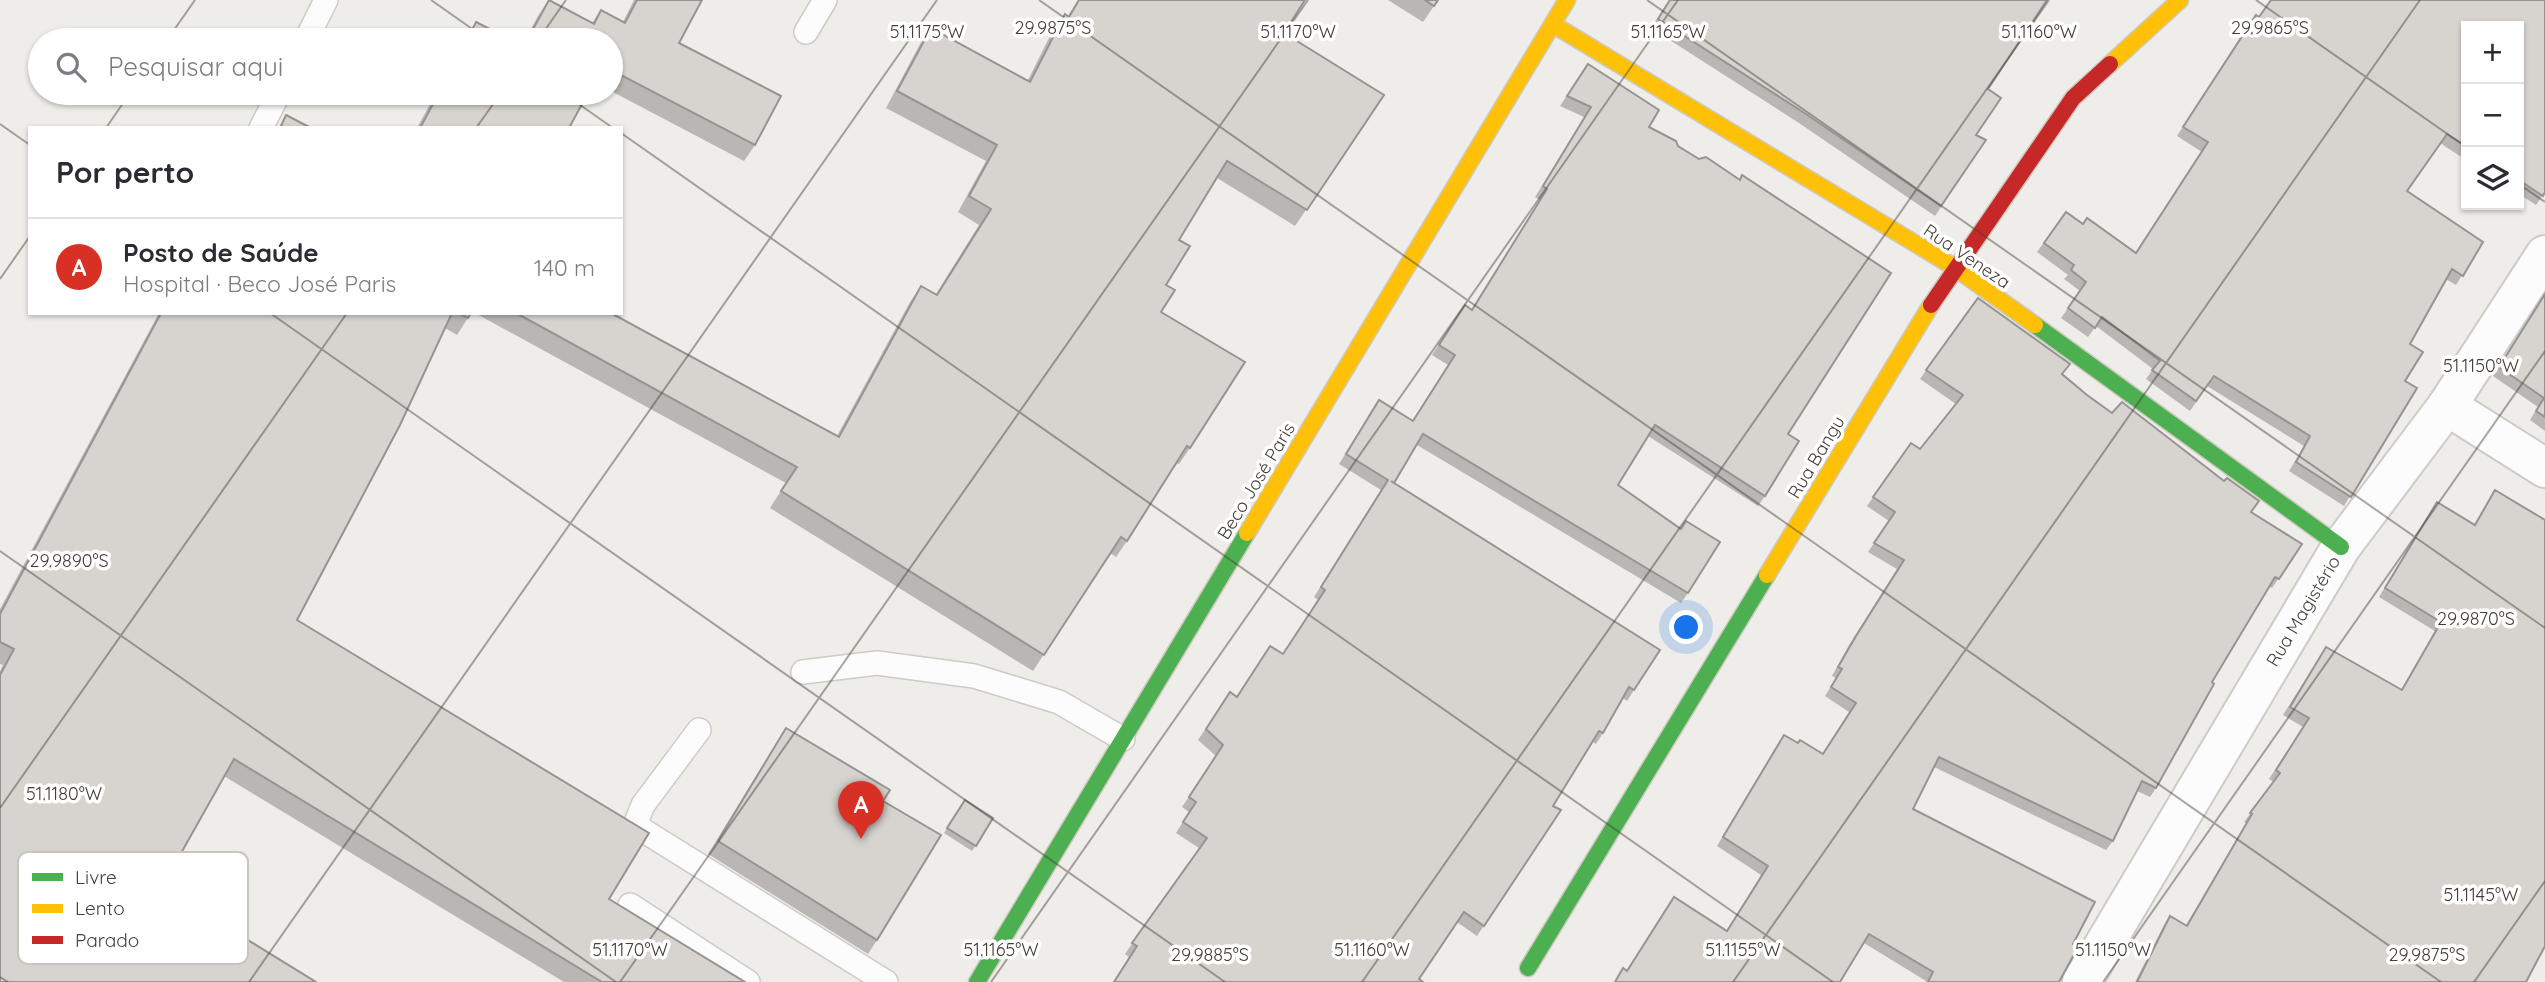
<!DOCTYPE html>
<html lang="pt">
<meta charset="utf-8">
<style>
body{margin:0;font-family:Quicksand,sans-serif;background:#f7f7f7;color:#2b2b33}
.controls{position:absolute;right:21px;top:21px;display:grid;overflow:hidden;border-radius:0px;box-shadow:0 2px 5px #0004}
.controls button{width:63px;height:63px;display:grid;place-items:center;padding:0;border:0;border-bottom:2px solid #e1e1e2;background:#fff;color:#2b2b33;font:35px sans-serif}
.you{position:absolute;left:1687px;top:628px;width:24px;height:24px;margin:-18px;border:5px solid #fff;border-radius:50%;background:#1a73e8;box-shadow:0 0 0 10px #1a73e833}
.badge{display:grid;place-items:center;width:46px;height:46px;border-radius:50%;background:#d93025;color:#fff;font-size:23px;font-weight:700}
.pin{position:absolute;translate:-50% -58px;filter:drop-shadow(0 2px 4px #0008)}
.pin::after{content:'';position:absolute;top:37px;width:24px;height:21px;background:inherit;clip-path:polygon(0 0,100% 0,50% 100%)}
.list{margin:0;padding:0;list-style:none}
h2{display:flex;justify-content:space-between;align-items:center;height:91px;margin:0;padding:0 28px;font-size:30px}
h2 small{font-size:23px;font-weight:400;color:#7c7c81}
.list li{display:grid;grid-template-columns:46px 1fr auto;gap:21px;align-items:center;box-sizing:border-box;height:98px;padding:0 28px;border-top:2px solid #e1e1e2}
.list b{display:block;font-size:26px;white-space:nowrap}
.list p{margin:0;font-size:23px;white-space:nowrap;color:#7c7c81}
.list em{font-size:23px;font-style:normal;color:#7c7c81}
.icon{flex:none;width:38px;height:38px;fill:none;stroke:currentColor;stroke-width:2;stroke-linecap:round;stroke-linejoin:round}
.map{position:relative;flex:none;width:2545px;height:982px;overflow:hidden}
.search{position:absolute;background:#fff;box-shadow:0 2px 5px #0004;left:28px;top:28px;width:595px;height:77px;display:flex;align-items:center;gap:18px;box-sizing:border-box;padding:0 24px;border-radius:38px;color:#7c7c81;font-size:26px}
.panel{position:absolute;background:#fff;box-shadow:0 2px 5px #0004;left:28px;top:126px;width:595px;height:189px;border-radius:0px}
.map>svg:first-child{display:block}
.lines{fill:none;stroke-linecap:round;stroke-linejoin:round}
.lane-casing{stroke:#cdcbc7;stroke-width:26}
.street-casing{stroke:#cdcbc7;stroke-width:42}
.fast-casing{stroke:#cec9c0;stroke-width:19}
.slow-casing{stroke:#cec9c0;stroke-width:19}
.jam-casing{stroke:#cec9c0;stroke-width:19}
.lane{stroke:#fdfcfc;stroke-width:23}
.street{stroke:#fdfcfc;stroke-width:38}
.fast{stroke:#4caf50;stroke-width:16}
.slow{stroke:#ffc107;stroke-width:16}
.jam{stroke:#c62828;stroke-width:16}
.wall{fill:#b9b6b3}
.building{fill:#d7d4d0;stroke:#969492;stroke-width:2}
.ticks{fill:none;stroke:#443e35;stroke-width:2;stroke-opacity:0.45}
.labels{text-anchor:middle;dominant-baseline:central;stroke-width:7;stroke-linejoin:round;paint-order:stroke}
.street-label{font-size:18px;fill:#443e35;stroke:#fff}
.key{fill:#fff;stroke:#c7c5c2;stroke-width:2}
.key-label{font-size:19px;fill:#443e35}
.ticks-label{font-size:18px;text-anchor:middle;fill:#443e35;stroke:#fff;stroke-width:7;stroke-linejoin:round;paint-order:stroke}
</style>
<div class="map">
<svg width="2545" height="982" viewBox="0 0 2545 982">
<rect width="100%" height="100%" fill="#efede9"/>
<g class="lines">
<defs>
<g id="lane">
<path d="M806,32L825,0"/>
<path d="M306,40L326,0"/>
<path d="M261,128L279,93"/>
<path d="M803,672L877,663L974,676L1059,702L1123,739"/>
<path d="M699,730L643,805L637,820L641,829L886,982"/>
<path d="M630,905L748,982"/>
</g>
<g id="street">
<path d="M2447,406L2545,468"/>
<path d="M2082,982L2341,547L2447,406L2545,255"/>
</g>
<g id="fast">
<path d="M2035,325L2341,547"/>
<path d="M1528,968L1767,575"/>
<path d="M977,982L1247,533"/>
</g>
<g id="slow">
<path d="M1554,25L1954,267L2035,325"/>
<path d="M2110,64L2180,0"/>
<path d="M1247,533L1567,0"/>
<path d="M1767,575L1931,305"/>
</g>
<path id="jam" d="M1931,305L2073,98L2110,64"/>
</defs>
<use href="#lane" class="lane-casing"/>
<use href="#street" class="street-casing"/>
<use href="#fast" class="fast-casing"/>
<use href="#slow" class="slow-casing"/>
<use href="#jam" class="jam-casing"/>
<use href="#lane" class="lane"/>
<use href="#street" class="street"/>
<use href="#fast" class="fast"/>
<use href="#slow" class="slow"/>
<use href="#jam" class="jam"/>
</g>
<g class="wall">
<path d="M549,0L592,23L601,10L623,22L634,0H702L679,43L755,145L744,161L611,91V40H525L538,16Z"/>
<path d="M1078,0H1305L1284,33L1384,95L1295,226L1217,178L1179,240L1166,285L1161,312L1190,448L1179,464L1176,463L1127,541L1116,557L1110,553L1033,671L770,508L786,483L475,313H611L837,436L910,302L921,286L936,294L979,225L958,212L986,161L886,108L920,44L931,28L1028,80L1053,30L1065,14L1068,16Z"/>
<path d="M1388,0H1438L1423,22Z"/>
<path d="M1669,0L1988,89L1976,135L1986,140L1935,216L1799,123L1651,28Z"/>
<path d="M2271,0H2545V192L2536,205L2519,194V26H2466V160L2440,143L2407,191L2483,242L2456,285L2446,279L2410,344L2423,352L2405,381L2417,388L2344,506L2289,471L2304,446L2207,386L2190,411L2146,379L2153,369L2096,326L2088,337L2061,318L2080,291L2064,279L2068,275L2037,252L2066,212L2083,224L2087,218L2136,252L2202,152L2177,136L2249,24L2256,15L2259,17Z"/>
<path d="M476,22L511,40H464Z"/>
<path d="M1588,64L1649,127L1788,434L1765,496L1758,506L1648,436L1618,485L1680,529L1686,521L1688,593L1681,603L1417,445L1394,483L1634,690L1627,701L1623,698L1603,733L1596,744L1593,742L1553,806L1561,810L1477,936L1457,922L1419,979L1423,982H1113L1129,957L1125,954L1199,848L1176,833L1189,812L1182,807L1216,756L1198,740L1230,692L1237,697L1270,646L1283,654L1318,600L1314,597L1381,490L1339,464L1379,400L1412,421L1448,365L1432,355L1458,315L1472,309L1540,200L1535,197L1584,117L1560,106Z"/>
<path d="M436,93H588L569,128H417Z"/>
<path d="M2545,293V431L2530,420L2538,407L2493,376Z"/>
<path d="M1978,298L2062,374L2087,395L2251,512L2302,544L2272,588L2270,587L2212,682L2156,788L2150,797L2137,791L2113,841L2106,850L1934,767L1913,809L2073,944L2059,982H1926V981L1864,943L1627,971L1727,931L1761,875L1717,846L1784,735L1798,743L1822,754L1849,712L1825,696L1836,678L1832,676L1849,645L1897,569L1868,552L1889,521L1867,506L1911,443L1920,449L1956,404L1920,379Z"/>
<path d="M159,313H471L457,335L445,328L297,620L609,899L745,982H564L224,776L0,982V671L3,665L0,664V609Z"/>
<path d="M2495,490L2526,982H2135L2164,925L2170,916L2186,925L2246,823L2244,822L2274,782L2269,779L2303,727L2283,715L2326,647L2401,690L2435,631L2379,597L2437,502L2474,525Z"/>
<path d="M786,728L883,801L877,940L868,954L708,854L777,742Z"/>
<path d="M965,800L993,818L972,851L944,833Z"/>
</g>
<g class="building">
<path d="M549,0L594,24L601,10L625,23L637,0H702L679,43L781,96L755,145L611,70V40H527Z"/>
<path d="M1079,0H1305L1284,33L1384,95L1307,210L1227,161L1179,240L1190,246L1166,285L1175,290L1161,312L1245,362L1190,448L1187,446L1127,541L1121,537L1044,655L781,491L797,467L516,313H611L839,437L921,286L937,295L991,209L969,196L997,145L897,91L931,28L1030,82L1065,14L1069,17Z"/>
<path d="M1425,0H1438L1434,6Z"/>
<path d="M1670,0H2047L1988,89L2001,98L1976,135L1986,140L1941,206L1806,114L1658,19Z"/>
<path d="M2271,0H2545V192L2543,196L2519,180V26H2466V146L2447,134L2407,191L2483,242L2463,276L2452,269L2410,344L2423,352L2405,381L2417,388L2351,497L2296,462L2310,436L2214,376L2196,401L2152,370L2160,361L2102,317L2095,328L2068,308L2086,282L2071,270L2074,265L2044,243L2066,212L2083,224L2087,218L2136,253L2208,142L2183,127L2256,15L2259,17Z"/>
<path d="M476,22L511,40H467Z"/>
<path d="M1588,64L1659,110L1649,127L1676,141L1678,146L1699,159L1706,157L1740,180L1742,175L1891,273L1788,434L1799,441L1765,496L1655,425L1618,485L1681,529L1686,521L1720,542L1688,593L1423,434L1394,483L1391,481L1660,650L1634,690L1629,687L1603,733L1599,731L1553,806L1561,810L1484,926L1464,912L1419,979L1423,982H1114L1137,946L1132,943L1207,838L1183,822L1196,802L1189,797L1223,745L1206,729L1230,692L1237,697L1270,646L1283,654L1325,590L1321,587L1388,480L1346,454L1379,400L1413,421L1455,355L1439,345L1465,305L1472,310L1547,189L1543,186L1591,107L1567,96Z"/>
<path d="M439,93H588L569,128H420Z"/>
<path d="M286,115L311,128H280Z"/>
<path d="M2545,294V417L2536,411L2544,398L2499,367Z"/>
<path d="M1978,298L2070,364L2062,374L2087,395L2112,413L2122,402L2224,481L2227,478L2259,501L2251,512L2302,544L2279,579L2275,577L2212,682L2214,684L2156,788L2142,781L2113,841L1939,757L1913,809L2095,902L2073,944L2078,947L2059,982H1928L1933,972L1869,934L1840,982H1615L1623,968L1627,971L1674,897L1727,931L1768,866L1723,837L1784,735L1798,743L1800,740L1823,754L1856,703L1831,687L1842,669L1838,667L1856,636L1904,560L1874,543L1895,512L1873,497L1911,443L1920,449L1963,395L1926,370Z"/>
<path d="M161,313H452L400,425L297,620L649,833L609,899L745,982H602L234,759L162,887L316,982H0V675L14,649L0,642V614Z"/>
<path d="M458,313H471L468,318Z"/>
<path d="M2495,490L2545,520V946L2526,982H2137L2170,916L2187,926L2252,814L2250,813L2280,773L2276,770L2309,718L2290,707L2326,647L2402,690L2441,622L2385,588L2437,502L2475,525Z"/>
<path d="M786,728L890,790L883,801L941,835L877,940L718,841Z"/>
<path d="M965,800L993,818L976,846L947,828Z"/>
</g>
<path class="ticks" d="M431,0L488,40M1039,0L2441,982M1647,0L2545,628M2256,0L2466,147M167,40L195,0M538,40L566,0M563,93L613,128M0,124L30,145M106,128L130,93M476,128L501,93M621,133L1833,982M2519,184L2545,202M0,279L30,236M270,313L1225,982M0,551L616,982M0,808L347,313M0,977L8,982M249,982L937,0M620,982L1308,0M991,982L1678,0M1362,982L2049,0M1733,982L2420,0M2103,982L2545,351M2474,982L2545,881"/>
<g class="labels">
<g class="street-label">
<text transform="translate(1967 256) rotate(34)">Rua Veneza</text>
<text transform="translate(1816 457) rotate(-59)">Rua Bangu</text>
<text transform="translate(1256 481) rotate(-59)">Beco José Paris</text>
<text transform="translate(2303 611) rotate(-59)">Rua Magistério</text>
</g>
</g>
<rect x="18" y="852" width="230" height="112" rx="10" class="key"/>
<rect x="32" y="873" width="31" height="8" fill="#4caf50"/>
<rect x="32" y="904" width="31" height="9" fill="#ffc107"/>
<rect x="32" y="936" width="31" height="8" fill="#c62828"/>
<g class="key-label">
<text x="75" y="884">Livre</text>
<text x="75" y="915">Lento</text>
<text x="75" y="947">Parado</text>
</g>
<g class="ticks-label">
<text x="1053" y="34">29.9875°S</text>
<text x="2270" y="34">29.9865°S</text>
<text x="927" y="38">51.1175°W</text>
<text x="1298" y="38">51.1170°W</text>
<text x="1668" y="38">51.1165°W</text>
<text x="2039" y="38">51.1160°W</text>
<text x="2481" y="372">51.1150°W</text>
<text x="69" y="567">29.9890°S</text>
<text x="2476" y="625">29.9870°S</text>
<text x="64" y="800">51.1180°W</text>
<text x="2481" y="901">51.1145°W</text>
<text x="630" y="956">51.1170°W</text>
<text x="1001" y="956">51.1165°W</text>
<text x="1372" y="956">51.1160°W</text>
<text x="1743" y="956">51.1155°W</text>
<text x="2113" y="956">51.1150°W</text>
<text x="1210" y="961">29.9885°S</text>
<text x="2427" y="961">29.9875°S</text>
</g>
</svg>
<div class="controls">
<button>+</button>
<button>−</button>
<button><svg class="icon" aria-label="layers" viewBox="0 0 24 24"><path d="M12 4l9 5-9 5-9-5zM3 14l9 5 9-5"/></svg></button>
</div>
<div class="you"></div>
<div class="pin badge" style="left:861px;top:839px">A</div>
<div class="search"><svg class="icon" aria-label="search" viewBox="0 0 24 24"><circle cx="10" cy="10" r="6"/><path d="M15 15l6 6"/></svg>Pesquisar aqui</div>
<section class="panel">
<h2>Por perto<small></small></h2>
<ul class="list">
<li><span class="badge">A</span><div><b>Posto de Saúde</b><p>Hospital · Beco José Paris</p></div><em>140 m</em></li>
</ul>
</section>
</div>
